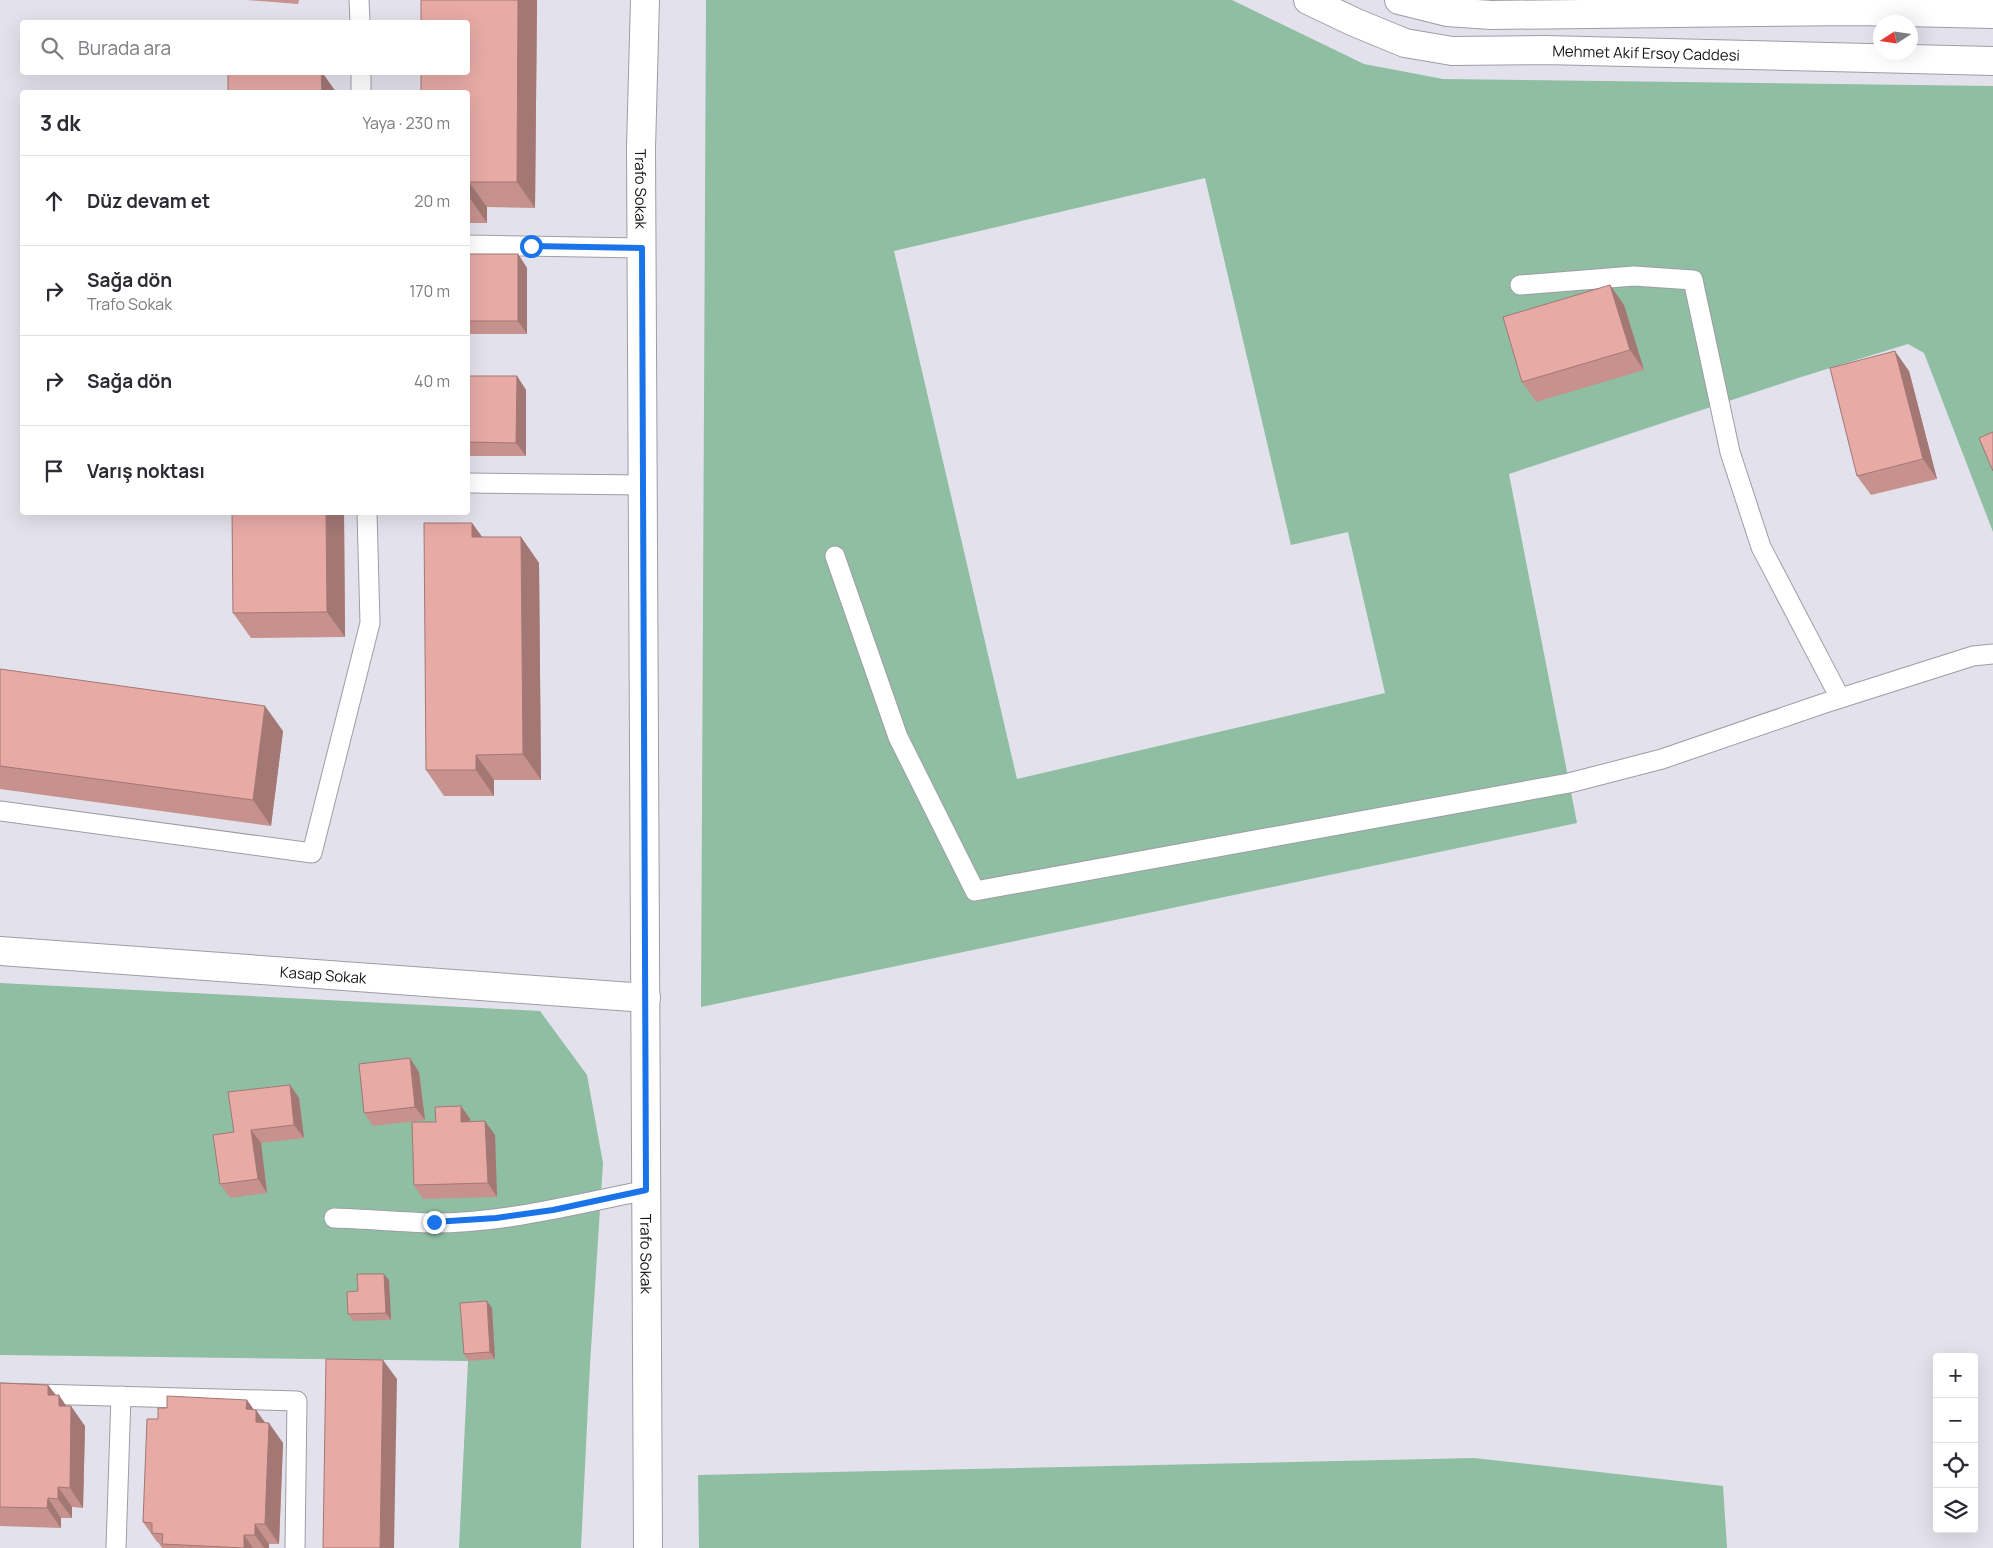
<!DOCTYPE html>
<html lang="tr">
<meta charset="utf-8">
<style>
body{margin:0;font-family:Manrope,sans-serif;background:#f7f7f7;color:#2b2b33}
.controls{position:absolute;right:15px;bottom:15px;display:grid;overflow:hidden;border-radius:5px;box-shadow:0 5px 20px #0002}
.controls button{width:45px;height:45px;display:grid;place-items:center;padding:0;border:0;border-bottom:1px solid #e1e1e2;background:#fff;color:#2b2b33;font:25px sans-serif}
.compass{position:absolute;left:1873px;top:15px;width:45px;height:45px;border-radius:50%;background:#fff;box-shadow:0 5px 20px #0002;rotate:258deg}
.stop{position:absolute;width:15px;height:15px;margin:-11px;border:4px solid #1a73e8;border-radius:50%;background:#fff}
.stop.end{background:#1a73e8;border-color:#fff;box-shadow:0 1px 5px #0008}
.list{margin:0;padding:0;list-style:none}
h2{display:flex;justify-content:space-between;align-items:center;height:65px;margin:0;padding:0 20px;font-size:21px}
h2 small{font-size:16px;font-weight:400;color:#7c7c81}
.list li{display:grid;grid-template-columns:32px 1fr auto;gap:15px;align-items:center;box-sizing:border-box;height:90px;padding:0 20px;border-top:1px solid #e1e1e2}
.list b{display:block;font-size:19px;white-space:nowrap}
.list p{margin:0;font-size:16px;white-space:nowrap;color:#7c7c81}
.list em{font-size:16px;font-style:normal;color:#7c7c81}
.icon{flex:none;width:28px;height:28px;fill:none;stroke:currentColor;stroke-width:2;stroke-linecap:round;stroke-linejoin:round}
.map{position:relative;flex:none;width:1993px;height:1548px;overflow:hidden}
.search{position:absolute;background:#fff;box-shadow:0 5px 20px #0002;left:20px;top:20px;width:450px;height:55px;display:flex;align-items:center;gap:12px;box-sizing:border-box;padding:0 18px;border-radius:5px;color:#7c7c81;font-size:19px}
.panel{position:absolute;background:#fff;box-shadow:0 5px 20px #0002;left:20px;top:90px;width:450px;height:425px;border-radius:5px}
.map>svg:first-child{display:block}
.green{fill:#8fbea3;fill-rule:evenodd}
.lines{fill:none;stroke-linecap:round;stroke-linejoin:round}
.service-casing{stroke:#9d9da6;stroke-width:21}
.minor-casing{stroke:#9d9da6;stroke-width:30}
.service{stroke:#fff;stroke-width:19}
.minor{stroke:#fff;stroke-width:28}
.wall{fill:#c7928e}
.shaded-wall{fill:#a27774}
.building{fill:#e7aaa5;stroke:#a27774}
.route{stroke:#1a73e8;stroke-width:6}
.labels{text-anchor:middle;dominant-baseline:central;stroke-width:4.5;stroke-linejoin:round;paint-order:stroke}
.street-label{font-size:15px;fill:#131317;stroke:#f0f0f9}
</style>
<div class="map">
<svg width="1993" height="1548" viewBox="0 0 1993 1548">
<rect width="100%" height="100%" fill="#e3e2ec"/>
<g class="green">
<path d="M706,0H1232L1364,64L1443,79L1993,86V532L1924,353L1908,344L1798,378L1509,474L1577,823L701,1007ZM1205,178L1291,545L1348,532L1385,693L1017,779L894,251Z"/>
<path d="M0,983L540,1011L587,1075L603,1163L590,1364L581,1548H459L468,1361L0,1355Z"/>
<path d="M1474,1458L1723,1486L1727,1548H699L698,1475Z"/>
</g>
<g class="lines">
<defs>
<g id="service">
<path d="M359,0L360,22"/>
<path d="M361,72V92"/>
<path d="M468,245L642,248"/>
<path d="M1520,285L1634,276L1693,280L1730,452L1761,547L1840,698"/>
<path d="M468,483L643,485"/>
<path d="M835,556L898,737L975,891L1569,783L1662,759L1822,704L1973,656L1993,654"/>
<path d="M0,811L312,853L370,623L367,512"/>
<path d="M334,1218C367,1219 400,1222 433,1223C505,1223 577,1204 647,1190"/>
<path d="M0,1393L297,1401L295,1548"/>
<path d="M116,1548L121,1396"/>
</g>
<g id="minor">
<path id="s1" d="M645,0L641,148L648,1548"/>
<path id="s2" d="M1308,0L1354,22L1405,43L1452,51L1545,50L1993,61"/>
<path d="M1399,0L1447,12L1491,15L1858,11L1993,14"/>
<path id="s3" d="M0,951L646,998"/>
</g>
</defs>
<use href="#service" class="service-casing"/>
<use href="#minor" class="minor-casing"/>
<use href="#service" class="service"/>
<use href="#minor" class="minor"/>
</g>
<g class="wall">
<path d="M246,0H299L298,4Z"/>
<path d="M421,0H537L535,208L487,207V223H468V92Z"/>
<path d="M468,254H518L527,268V334H468Z"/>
<path d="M1610,285L1624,305L1644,370L1536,402L1522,382Z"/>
<path d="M1909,371L1937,479L1871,495L1857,476Z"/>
<path d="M468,376H517L526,390V456H468Z"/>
<path d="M232,512H344L345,637L251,638L233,613Z"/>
<path d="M472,523L482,537H521L539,563L541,780H494V796H444L426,770Z"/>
<path d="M0,669L283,731L271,826L0,789Z"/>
<path d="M419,1072L425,1120L373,1126L364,1113Z"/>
<path d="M290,1085L299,1098L304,1138L261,1143L267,1193L230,1198L220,1184L234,1132Z"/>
<path d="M461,1106L470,1119V1122L495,1135L497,1197L423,1199L414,1185L436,1122Z"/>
<path d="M389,1280L391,1320L353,1321L348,1314L358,1291Z"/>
<path d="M492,1308L495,1359L468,1361L464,1354Z"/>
<path d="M0,1383L48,1385L56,1395L85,1426L83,1508L72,1507V1518H61V1528L0,1526Z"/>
<path d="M247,1400L254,1410L283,1443L279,1544H269V1548H162L158,1542H157L143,1522L158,1419L167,1408Z"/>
</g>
<g class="shaded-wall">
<path d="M518,0H537L535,208L517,182Z"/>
<path d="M322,72L336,92H322Z"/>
<path d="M469,182L487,207V223L469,197Z"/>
<path d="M518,254L527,268V334L518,321Z"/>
<path d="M1610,285L1624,305L1644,370L1630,350Z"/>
<path d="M1895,351L1909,371L1937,479L1923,459Z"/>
<path d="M517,376L526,390V456L516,443Z"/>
<path d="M326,512H344L345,637L327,612Z"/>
<path d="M472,523L490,548L472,537Z"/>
<path d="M521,537L539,563L541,780L523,754Z"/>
<path d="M265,706L283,731L271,826L253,800Z"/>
<path d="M476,755L494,780V796L476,770Z"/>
<path d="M410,1058L419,1072L425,1120L415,1107Z"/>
<path d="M290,1085L299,1098L304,1138L294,1125Z"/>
<path d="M461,1106L470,1119V1135L461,1122Z"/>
<path d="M485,1121L495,1135L497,1197L488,1183Z"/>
<path d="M251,1130L261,1143L267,1193L258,1179Z"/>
<path d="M384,1274L389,1280L391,1320L386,1313Z"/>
<path d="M487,1301L492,1308L495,1359L490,1352Z"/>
<path d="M383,1360L397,1379L394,1548H380Z"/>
<path d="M48,1385L59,1400V1395L71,1413V1406L85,1426L83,1508L70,1488L48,1395Z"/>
<path d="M247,1400L256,1413V1410L269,1428V1423L283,1443L279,1544L265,1524L246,1409Z"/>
<path d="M58,1487L72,1507V1518L58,1499Z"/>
<path d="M48,1498L61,1518V1528L47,1508Z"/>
<path d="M255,1524L269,1544V1548H264L255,1535Z"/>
<path d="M244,1535L253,1548H244Z"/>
</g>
<g class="building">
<path d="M421,0H518L517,182H469V197H468V92H421V72H468V22H421Z"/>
<path d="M321,72L322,92H228V73Z"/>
<rect x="468" y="254" width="50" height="67"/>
<path d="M1610,285L1630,350L1522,382L1503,317Z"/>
<path d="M1895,351L1923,459L1857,476L1830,368Z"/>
<path d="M468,376H517L516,443L468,442Z"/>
<path d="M1993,432V471L1979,438Z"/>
<path d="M232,512H326L327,612L233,613Z"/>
<path d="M424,523H472V537H521L523,754L476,755V770H426Z"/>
<path d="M0,669L265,706L253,800L0,766Z"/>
<path d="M410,1058L415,1107L364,1113L359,1064Z"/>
<path d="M290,1085L294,1125L251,1130L258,1179L220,1184L213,1135L234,1132L228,1092Z"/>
<path d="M461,1106V1122L485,1121L488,1183L414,1185L412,1122H436L435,1107Z"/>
<path d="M357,1274H384L386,1313L348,1314L347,1292L358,1291Z"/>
<path d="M487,1301L490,1352L464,1354L460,1303Z"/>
<path d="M326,1359L383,1360L380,1548H323Z"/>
<path d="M0,1383L48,1385V1395H59V1406H71L70,1488L58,1487V1499L48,1498L47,1508L0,1507Z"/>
<path d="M167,1396L247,1400L246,1409L256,1410V1422L269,1423L265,1524H255V1535H244V1548L162,1544L163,1534L152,1533V1523L143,1522L147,1419H158V1408H167Z"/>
</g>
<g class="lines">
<path class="route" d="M434,1222L496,1218L553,1210L646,1190L642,248L531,246"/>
</g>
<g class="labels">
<g class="street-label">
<text stroke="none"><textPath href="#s2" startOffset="348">Mehmet Akif Ersoy Caddesi</textPath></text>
<text stroke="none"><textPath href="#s1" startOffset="189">Trafo Sokak</textPath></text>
<text stroke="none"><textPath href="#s3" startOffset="324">Kasap Sokak</textPath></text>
<text stroke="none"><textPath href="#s1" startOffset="1254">Trafo Sokak</textPath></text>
</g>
</g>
</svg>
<div class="controls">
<button>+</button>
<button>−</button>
<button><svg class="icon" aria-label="locate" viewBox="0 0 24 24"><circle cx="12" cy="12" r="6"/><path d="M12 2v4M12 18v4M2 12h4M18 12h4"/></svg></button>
<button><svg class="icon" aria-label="layers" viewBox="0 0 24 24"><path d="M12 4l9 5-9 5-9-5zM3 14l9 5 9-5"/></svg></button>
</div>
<svg class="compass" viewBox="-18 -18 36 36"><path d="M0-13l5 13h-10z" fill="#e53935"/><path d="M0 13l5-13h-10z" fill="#7c7c81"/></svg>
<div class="stop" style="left:531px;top:246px"></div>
<div class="stop end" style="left:434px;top:1222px"></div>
<div class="search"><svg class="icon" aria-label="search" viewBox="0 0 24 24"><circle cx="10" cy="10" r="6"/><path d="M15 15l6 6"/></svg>Burada ara</div>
<section class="panel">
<h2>3 dk<small>Yaya · 230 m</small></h2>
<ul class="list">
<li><svg class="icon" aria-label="ahead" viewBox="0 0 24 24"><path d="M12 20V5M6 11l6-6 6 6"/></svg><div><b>Düz devam et</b></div><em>20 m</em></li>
<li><svg class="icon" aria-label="right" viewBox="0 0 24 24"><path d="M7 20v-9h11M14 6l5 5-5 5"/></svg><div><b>Sağa dön</b><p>Trafo Sokak</p></div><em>170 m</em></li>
<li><svg class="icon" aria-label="right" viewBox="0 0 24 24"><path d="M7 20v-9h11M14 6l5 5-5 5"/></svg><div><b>Sağa dön</b></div><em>40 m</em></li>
<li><svg class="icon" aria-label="arrive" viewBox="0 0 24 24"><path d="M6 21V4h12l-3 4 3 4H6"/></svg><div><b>Varış noktası</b></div></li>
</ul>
</section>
</div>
